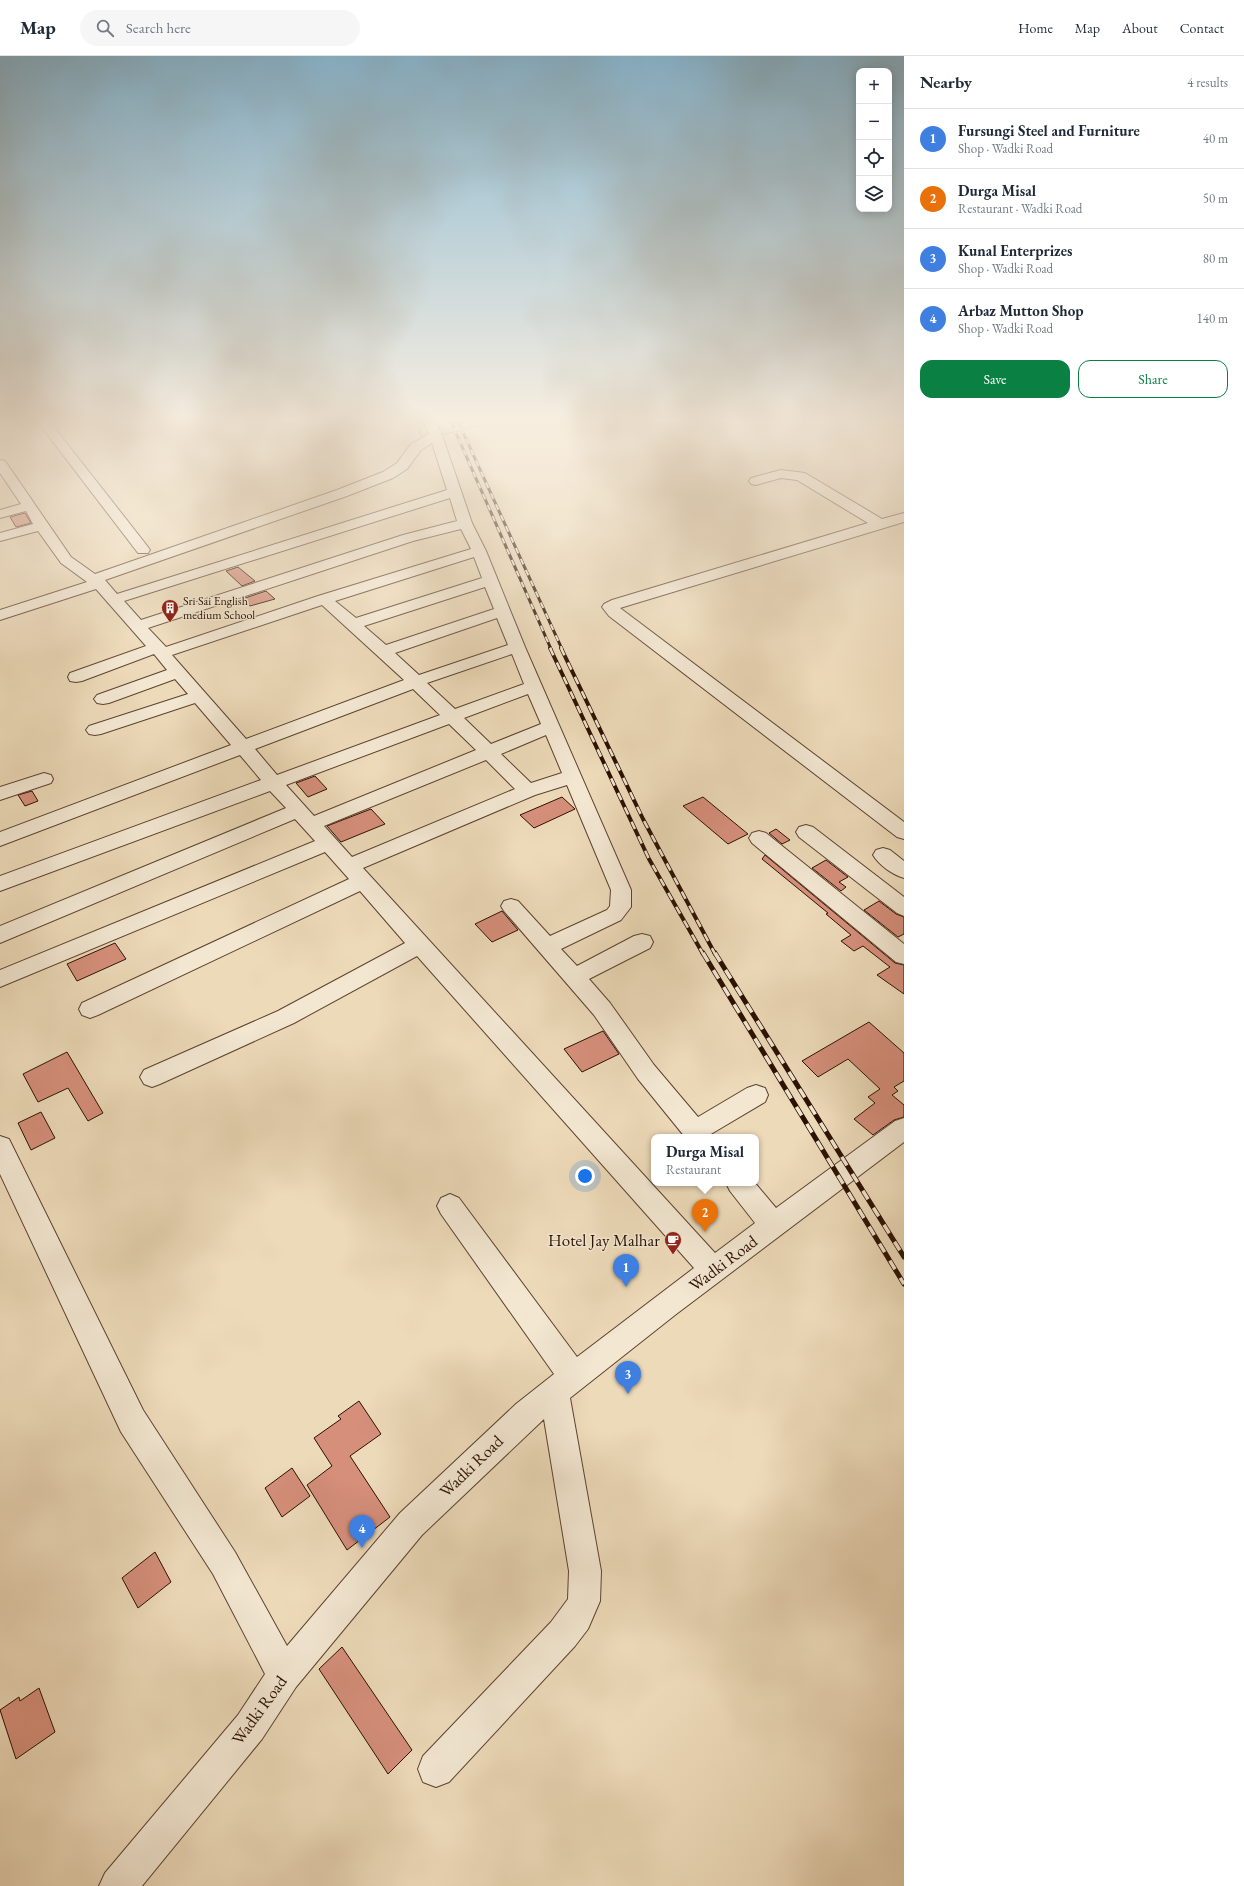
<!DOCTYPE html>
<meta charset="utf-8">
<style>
body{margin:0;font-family:"EB Garamond",serif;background:#f6f6f7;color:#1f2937}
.controls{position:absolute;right:12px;top:12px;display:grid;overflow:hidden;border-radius:8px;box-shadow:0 2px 10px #0003}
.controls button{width:36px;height:36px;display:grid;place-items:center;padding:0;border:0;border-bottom:1px solid #e0e1e3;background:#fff;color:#1f2937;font:20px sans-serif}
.you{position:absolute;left:585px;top:1120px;width:14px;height:14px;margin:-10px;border:3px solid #fff;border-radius:50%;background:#1a73e8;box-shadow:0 0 0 6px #1a73e833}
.badge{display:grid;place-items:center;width:26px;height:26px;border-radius:50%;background:#0b8043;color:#fff;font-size:13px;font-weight:700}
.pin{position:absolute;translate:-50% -33px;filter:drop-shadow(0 1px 2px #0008)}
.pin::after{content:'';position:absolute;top:21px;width:14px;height:12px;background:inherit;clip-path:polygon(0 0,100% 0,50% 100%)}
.popup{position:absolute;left:651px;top:1078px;width:108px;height:52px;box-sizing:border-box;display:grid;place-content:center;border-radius:8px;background:#fff;filter:drop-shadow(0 1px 3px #0005);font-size:13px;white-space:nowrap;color:#747a83}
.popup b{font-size:15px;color:#1f2937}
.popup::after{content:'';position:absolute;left:50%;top:100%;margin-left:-8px;border:8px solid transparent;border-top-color:#fff}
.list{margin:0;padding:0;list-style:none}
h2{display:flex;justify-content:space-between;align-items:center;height:52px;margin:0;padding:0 16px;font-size:17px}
h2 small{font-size:13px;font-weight:400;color:#747a83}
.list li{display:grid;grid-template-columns:26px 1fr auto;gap:12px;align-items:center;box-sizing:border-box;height:60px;padding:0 16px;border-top:1px solid #e0e1e3}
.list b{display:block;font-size:15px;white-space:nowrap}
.list p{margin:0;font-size:13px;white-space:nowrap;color:#747a83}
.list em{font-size:13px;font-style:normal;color:#747a83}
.actions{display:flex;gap:8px;padding:12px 16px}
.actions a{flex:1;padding:9px 0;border:1px solid #0b8043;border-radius:12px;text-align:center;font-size:14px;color:#0b8043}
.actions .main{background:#0b8043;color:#fff}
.icon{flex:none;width:22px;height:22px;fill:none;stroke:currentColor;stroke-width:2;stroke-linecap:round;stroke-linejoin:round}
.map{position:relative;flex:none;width:904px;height:1830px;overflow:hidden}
header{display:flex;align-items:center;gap:24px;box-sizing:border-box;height:56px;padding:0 20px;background:#fff;border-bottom:1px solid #e0e1e3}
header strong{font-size:19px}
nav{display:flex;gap:22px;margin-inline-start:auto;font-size:14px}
.search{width:280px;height:36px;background:#f6f6f7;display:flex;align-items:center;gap:10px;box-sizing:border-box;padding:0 14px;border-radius:22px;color:#747a83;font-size:15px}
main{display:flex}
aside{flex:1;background:#fff}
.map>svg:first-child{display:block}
.green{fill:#b3c193;stroke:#6f684a}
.building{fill:#d68f7b;stroke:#2b1000}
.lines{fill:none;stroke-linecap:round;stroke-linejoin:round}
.minor-casing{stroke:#5c422e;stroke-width:2}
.minor{fill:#f3e7d2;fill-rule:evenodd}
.rail-far2-casing{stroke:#2b1000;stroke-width:3}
.rail-far1-casing{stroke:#2b1000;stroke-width:4}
.rail-casing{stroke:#2b1000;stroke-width:5}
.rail-far2{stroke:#f3e7d2;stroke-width:2;stroke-dasharray:6;stroke-linecap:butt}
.rail-far1{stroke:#f3e7d2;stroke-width:2.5;stroke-dasharray:8;stroke-linecap:butt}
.rail{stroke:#f3e7d2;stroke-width:3.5;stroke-dasharray:10;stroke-linecap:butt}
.labels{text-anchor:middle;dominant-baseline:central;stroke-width:3;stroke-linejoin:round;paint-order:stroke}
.far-poi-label{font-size:12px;fill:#2b1000;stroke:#f3e7d2;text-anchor:start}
.near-poi-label{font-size:17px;fill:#2b1000;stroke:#f3e7d2;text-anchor:end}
.near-street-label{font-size:17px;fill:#2b1000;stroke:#f3e7d2}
</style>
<header>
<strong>Map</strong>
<div class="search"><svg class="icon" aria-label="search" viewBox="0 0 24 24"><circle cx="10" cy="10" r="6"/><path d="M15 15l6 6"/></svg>Search here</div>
<nav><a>Home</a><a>Map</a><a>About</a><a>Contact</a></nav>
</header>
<main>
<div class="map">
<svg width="904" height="1830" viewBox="0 0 904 1830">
<rect width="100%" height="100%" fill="#eddab9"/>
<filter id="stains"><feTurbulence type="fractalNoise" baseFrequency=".005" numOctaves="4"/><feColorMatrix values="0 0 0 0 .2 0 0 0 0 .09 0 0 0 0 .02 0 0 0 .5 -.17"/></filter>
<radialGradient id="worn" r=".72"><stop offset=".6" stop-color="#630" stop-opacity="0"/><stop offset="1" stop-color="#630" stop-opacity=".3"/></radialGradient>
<path class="green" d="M415,361H487L491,367L422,384Z"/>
<g class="building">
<path d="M25,457L31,467L16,471L10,461Z"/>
<path d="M238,511L255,525L242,530L226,515Z"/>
<path d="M266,535L275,543L250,550L242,543Z"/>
<path d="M315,720L327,733L308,741L296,727Z"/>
<path d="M32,735L38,745L25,750L18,739Z"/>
<path d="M562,741L575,753L534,772L520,759Z"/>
<path d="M703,741L748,778L728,788L683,750Z"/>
<path d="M371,753L385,768L341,786L327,770Z"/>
<path d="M776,773L790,784L782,788L769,777Z"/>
<path d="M765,799L895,907L904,909V938L877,919L890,911L863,890L854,895L841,885L851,879L826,858L828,857L762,803Z"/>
<path d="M826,804L848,821L839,826L846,831L841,835L812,812Z"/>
<path d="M879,845L896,858L904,861V878L898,881L864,854Z"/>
<path d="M502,855L518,874L492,886L475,868Z"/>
<path d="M115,887L126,903L77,925L67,908Z"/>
<path d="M869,966L904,997V1025L894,1031L898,1035L892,1039L904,1049V1061L894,1064L873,1079L854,1063L875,1047L868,1041L880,1033L848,1003L818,1021L802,1005Z"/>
<path d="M603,975L619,998L582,1016L564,993Z"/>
<path d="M67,996L103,1057L88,1065L68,1032L38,1046L23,1018Z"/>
<path d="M41,1056L55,1082L31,1094L18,1067Z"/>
<path d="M359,1345L381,1378L350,1400L390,1461L347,1494L307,1429L332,1410L314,1382L341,1363L338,1360Z"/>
<path d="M292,1412L310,1440L282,1461L265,1432Z"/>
<path d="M155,1496L171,1526L138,1552L122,1522Z"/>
<path d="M342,1591L412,1694L388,1718L319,1613Z"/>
<path d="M39,1632L55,1676L16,1703L0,1654L19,1641L20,1645Z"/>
</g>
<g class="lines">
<defs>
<g id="minor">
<path d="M34,361H46L148,491L150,494L148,497H138Z"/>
<path d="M421,361H433L442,379L472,467L486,495L525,591L631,834V851L621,864L561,893L577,910L634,880L642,878L650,880L653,886L650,892L589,923L610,947L654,1009L698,1061L747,1032L756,1029L765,1032L768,1039L765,1046L711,1078L712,1081H685L638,1023L594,959L504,855L501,850L504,845L511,843L518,845L550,880L607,854L610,850L611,834L567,729L535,739L363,812L715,1197L755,1167L730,1135L726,1127H755L776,1152L895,1065L904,1062V1086L675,1259L570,1342L601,1515L600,1545L588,1573L575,1590L449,1726L436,1731L423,1726L418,1713L423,1700L551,1566L568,1543L569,1515L544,1363L422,1479L296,1631L262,1683L142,1830H99L105,1817L238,1659L265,1618L213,1518L121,1376L0,1118V1080L9,1083L143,1354L235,1496L287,1590L400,1457L516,1348L554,1318L441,1158L437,1150L441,1142L450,1138L459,1142L577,1301L694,1212L417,900L294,967L160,1028L152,1031L144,1028L140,1021L144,1014L278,955L405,887L360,835L98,959L90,962L82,959L79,953L82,947L349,823L325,796L0,931V914L315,785L295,763L0,887V870L286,752L270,735L0,835V820L261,724L240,699L0,790V776L231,689L195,647L101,678L95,679L89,678L86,674L89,670L188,638L175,623L109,647L103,648L97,647L94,643L97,639L167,614L154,598L82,625L76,626L70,625L68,621L70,617L146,590L96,533L0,564V554L87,526L61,507L38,475L0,485V477L33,468L26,455L0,462V454L21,448L0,417V404L5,405L71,501L95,518L337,434L383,416L397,407L411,388L429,378ZM432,387L447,434L117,538L105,524L347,440L393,422L407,413L421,394ZM450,442L457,465L403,479L141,564L124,545ZM461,473L471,493L318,540L166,591L148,572L413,485ZM474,501L482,522L356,562L335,545ZM485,531L494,553L386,589L364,570ZM322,549L404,624L246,683L172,599ZM497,562L508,589L419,619L395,597ZM512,598L524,628L455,653L427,627ZM413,633L440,659L277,719L255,693ZM528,638L541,668L491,688L464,662ZM449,668L476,694L314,760L286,729ZM546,679L562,717L531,727L501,698ZM486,704L515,733L352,801L324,770Z"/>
<path d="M886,361H904V370L888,364Z"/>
<path d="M781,414L805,417L882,463L904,457V466L620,552L904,766V783L897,781L609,560L602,551L604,548L612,544L868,467L797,424L781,422L756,429L751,428L749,425L751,422Z"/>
<path d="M44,717L51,719L53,723L51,727L0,744V731Z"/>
<path d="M806,769L813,771L904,841V860L897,857L799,781L796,776L799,771Z"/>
<path d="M759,775L766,777L904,888V908L896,906L752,787L749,782L752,777Z"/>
<path d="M883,792L890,794L904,805V822C893,819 879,809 873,799L876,794Z"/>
</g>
</defs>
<use href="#minor" class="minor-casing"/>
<use href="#minor" class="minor"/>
<defs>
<g id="rail-far2">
<path d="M449,361L551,593"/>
<path d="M456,361L562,593"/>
</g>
<g id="rail-far1">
<path d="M550,592L649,803L703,898"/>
<path d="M561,592L643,763L715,898"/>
</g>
<g id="rail">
<path d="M703,897L904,1228"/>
<path d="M715,897L904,1201"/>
</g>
</defs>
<use href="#rail-far2" class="rail-far2-casing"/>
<use href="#rail-far1" class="rail-far1-casing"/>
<use href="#rail" class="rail-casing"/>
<use href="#rail-far2" class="rail-far2"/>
<use href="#rail-far1" class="rail-far1"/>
<use href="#rail" class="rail"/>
</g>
<linearGradient id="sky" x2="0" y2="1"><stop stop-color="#88b7d1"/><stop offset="0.59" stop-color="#f7eee0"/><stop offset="1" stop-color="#f7eee0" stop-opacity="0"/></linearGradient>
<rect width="904" height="617" fill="url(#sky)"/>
<defs>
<symbol id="building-pin" viewBox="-11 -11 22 30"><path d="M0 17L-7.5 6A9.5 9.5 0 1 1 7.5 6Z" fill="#8f2418" stroke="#f3e7d2"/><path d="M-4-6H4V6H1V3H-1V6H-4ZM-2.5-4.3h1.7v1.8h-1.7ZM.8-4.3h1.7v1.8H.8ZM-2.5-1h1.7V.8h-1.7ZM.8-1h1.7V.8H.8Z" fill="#fff"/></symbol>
<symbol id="cafe-pin" viewBox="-11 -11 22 30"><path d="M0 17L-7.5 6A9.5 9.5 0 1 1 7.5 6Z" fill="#8f2418" stroke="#f3e7d2"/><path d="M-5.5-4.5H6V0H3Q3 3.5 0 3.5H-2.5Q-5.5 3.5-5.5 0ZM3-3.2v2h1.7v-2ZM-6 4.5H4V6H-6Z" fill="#fff"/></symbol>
</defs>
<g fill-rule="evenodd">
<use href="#building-pin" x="160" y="542" width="20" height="27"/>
<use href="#cafe-pin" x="663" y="1174" width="20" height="27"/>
</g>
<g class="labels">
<g class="far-poi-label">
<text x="183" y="545">Sri Sai English<tspan x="183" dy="14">medium School</tspan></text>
</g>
<g class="near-poi-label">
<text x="660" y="1184">Hotel Jay Malhar</text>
</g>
<g class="near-street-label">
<text transform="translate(723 1207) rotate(-37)">Wadki Road</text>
<text transform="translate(471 1410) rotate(-44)">Wadki Road</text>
<text transform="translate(259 1654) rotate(-54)">Wadki Road</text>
</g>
</g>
<rect width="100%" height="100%" filter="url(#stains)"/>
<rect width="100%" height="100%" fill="url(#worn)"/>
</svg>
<div class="controls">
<button>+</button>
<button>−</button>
<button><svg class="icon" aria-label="locate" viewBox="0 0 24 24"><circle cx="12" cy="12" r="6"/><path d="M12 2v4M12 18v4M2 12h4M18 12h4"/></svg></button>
<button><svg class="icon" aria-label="layers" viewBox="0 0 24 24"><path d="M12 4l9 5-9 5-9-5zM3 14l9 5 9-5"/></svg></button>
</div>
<div class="you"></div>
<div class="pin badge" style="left:626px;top:1231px;background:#3f7fe0">1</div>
<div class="pin badge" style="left:705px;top:1176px;background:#e8710a">2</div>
<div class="popup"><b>Durga Misal</b>Restaurant</div>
<div class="pin badge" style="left:628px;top:1338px;background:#3f7fe0">3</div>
<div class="pin badge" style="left:362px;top:1492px;background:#3f7fe0">4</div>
</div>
<aside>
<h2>Nearby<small>4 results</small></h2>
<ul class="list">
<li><span class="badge" style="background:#3f7fe0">1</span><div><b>Fursungi Steel and Furniture</b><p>Shop · Wadki Road</p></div><em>40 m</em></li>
<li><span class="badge" style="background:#e8710a">2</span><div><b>Durga Misal</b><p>Restaurant · Wadki Road</p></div><em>50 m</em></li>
<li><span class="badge" style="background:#3f7fe0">3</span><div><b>Kunal Enterprizes</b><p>Shop · Wadki Road</p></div><em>80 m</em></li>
<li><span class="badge" style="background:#3f7fe0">4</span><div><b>Arbaz Mutton Shop</b><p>Shop · Wadki Road</p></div><em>140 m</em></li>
</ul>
<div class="actions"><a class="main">Save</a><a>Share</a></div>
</aside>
</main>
